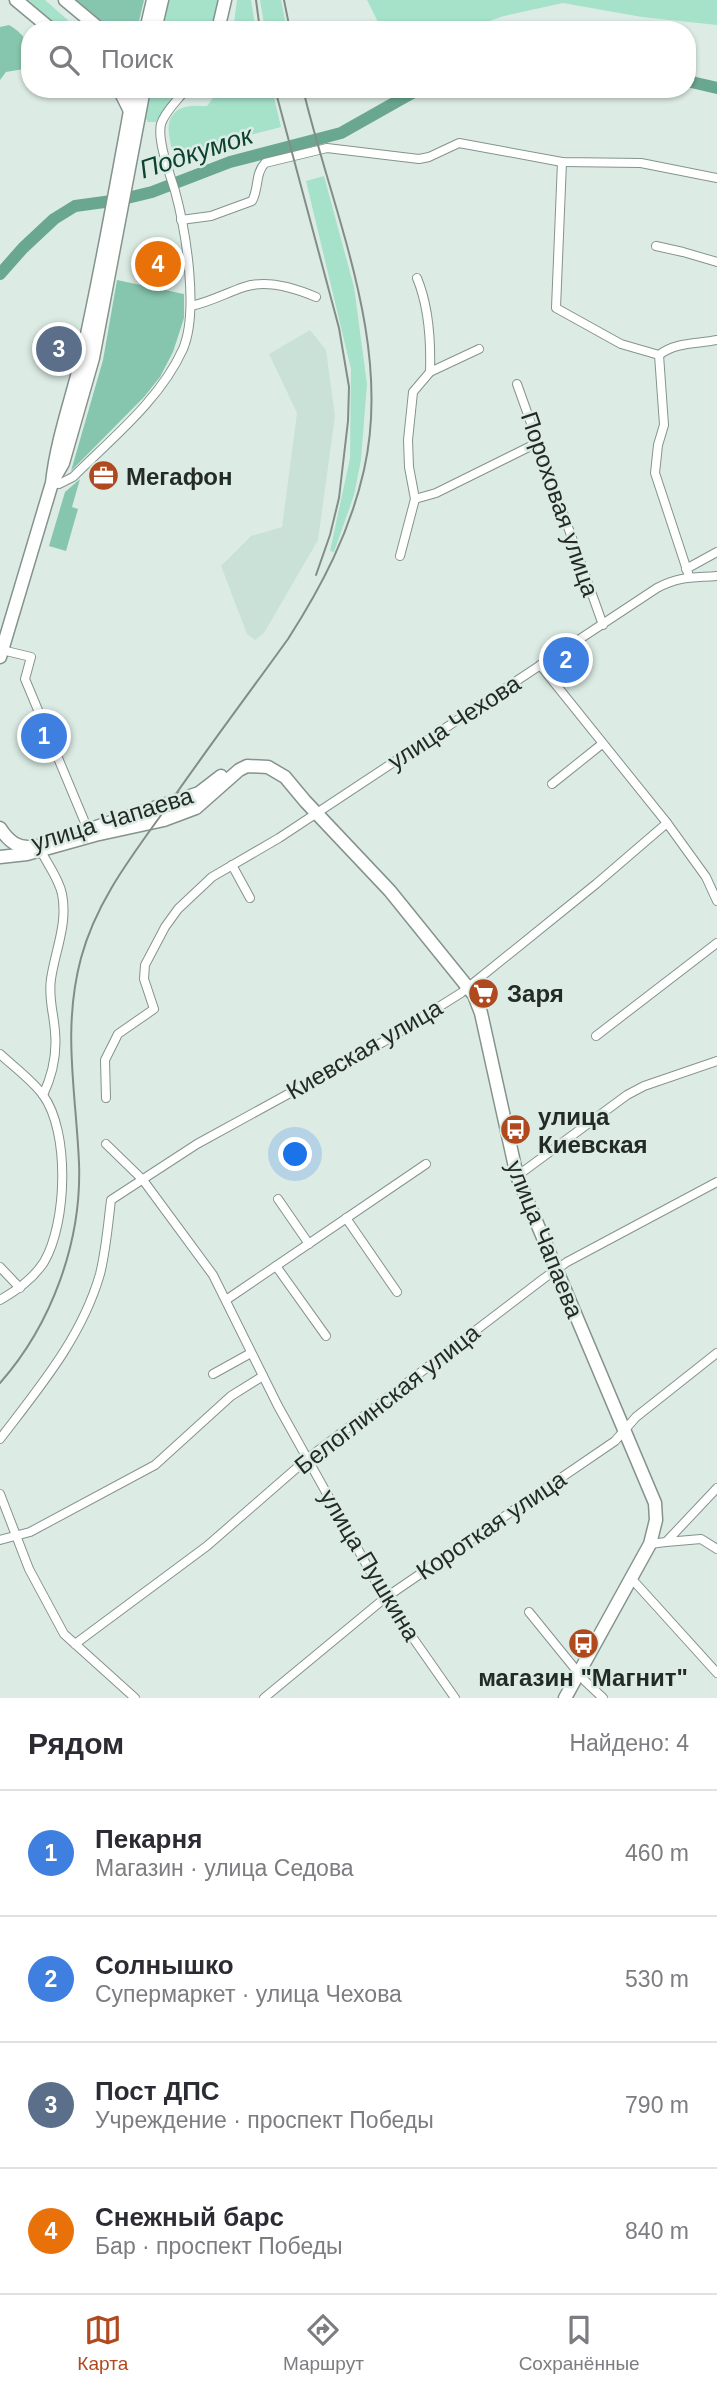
<!DOCTYPE html>
<html lang="ru">
<meta charset="utf-8">
<style>
body{margin:0;font-family:Helvetica,sans-serif;background:#f7f7f7;color:#2b2b33}
.you{position:absolute;left:296px;top:1155px;width:24px;height:24px;margin:-18px;border:5px solid #fff;border-radius:50%;background:#1a73e8;box-shadow:0 0 0 10px #1a73e833}
.badge{display:grid;place-items:center;width:46px;height:46px;border-radius:50%;background:#b04a1e;color:#fff;font-size:23px;font-weight:700}
.pin{position:absolute;translate:-50% -50%;border:4px solid #fff;box-shadow:0 2px 7px #0006}
.list{margin:0;padding:0;list-style:none}
h2{display:flex;justify-content:space-between;align-items:center;height:91px;margin:0;padding:0 28px;font-size:30px}
h2 small{font-size:23px;font-weight:400;color:#7c7c81}
.list li{display:grid;grid-template-columns:46px 1fr auto;gap:21px;align-items:center;box-sizing:border-box;height:126px;padding:0 28px;border-top:2px solid #e1e1e2}
.list b{display:block;font-size:26px;white-space:nowrap}
.list p{margin:0;font-size:23px;white-space:nowrap;color:#7c7c81}
.list em{font-size:23px;font-style:normal;color:#7c7c81}
.icon{flex:none;width:38px;height:38px;fill:none;stroke:currentColor;stroke-width:2;stroke-linecap:round;stroke-linejoin:round}
.map{position:relative;flex:none;width:717px;height:1698px;overflow:hidden}
.search{position:absolute;background:#fff;box-shadow:0 2px 5px #0004;left:21px;right:21px;top:21px;height:77px;display:flex;align-items:center;gap:18px;box-sizing:border-box;padding:0 24px;border-radius:28px;color:#7c7c81;font-size:26px}
.sheet{height:595px;background:#fff}
nav{display:flex;justify-content:space-around;align-items:center;box-sizing:border-box;height:98px;border-top:2px solid #e1e1e2;background:#fff;font-size:19px;color:#7c7c81}
nav a{display:grid;justify-items:center;gap:4px}
nav .on{color:#b04a1e}
.map>svg:first-child{display:block}
.built{fill:#cae1d7}
.green{fill:#a6e1ca}
.forest{fill:#87c6ae}
.lines{fill:none;stroke-linecap:round;stroke-linejoin:round}
.river{stroke:#6aa791;stroke-width:12}
.street-casing{stroke:#85938d;stroke-width:10}
.secondary-casing{stroke:#85938d;stroke-width:15}
.primary-casing{stroke:#85938d;stroke-width:15}
.street{stroke:#fff;stroke-width:8}
.secondary{stroke:#fff;stroke-width:12}
.primary{stroke:#fff;stroke-width:12}
.rail{stroke:#828d88;stroke-width:2}
.labels{text-anchor:middle;dominant-baseline:central;stroke-width:5;stroke-linejoin:round;paint-order:stroke}
.poi-label{font-size:24px;font-weight:bold;fill:#242a27;stroke:#dcece5;text-anchor:start}
.street-label{font-size:24px;fill:#242a27;stroke:#dcece5}
.water-label{font-size:26px;font-style:italic;fill:#0b4232;stroke:#dcece5}
</style>
<div class="map">
<svg width="717" height="1698" viewBox="0 0 717 1698">
<rect width="100%" height="100%" fill="#dcece5"/>
<path class="built" d="M310,330L326,350L335,416L318,540L264,633L255,640L247,634L221,566L251,536L282,527L297,413L269,354Z"/>
<g class="green">
<path d="M24,0H45L79,30H59Z"/>
<path d="M169,0H219L212,30H163Z"/>
<path d="M237,0H251L256,30H233Z"/>
<path d="M260,0H281L287,30H265Z"/>
<path d="M367,0H717V25L642,17L563,3L504,16L462,30H382Z"/>
<path d="M127,89H178L156,122H148Z"/>
<path d="M209,89H272L281,127L174,155C169,138 161,114 185,107C191,105 201,106 207,106L213,98Z"/>
<path d="M324,176L354,287L367,384L361,460L354,495L334,552L330,551L350,458L351,369L306,181Z"/>
</g>
<g class="forest">
<path d="M75,0H144L137,30H112Z"/>
<path d="M9,25C28,36 30,47 30,68L6,72L0,80V27Z"/>
<path d="M117,280L184,294V318L173,352L160,377L144,397L71,471L103,360Z"/>
<path d="M80,479L72,507L78,509L66,551L49,546L65,492Z"/>
</g>
<g class="lines">
<g class="river">
<path d="M687,81L717,88"/>
<path d="M0,274L23,248L54,219L75,206L119,200L152,192L230,162L341,133L419,89"/>
</g>
<defs>
<g id="street">
<path d="M562,162L556,308L621,344L659,355C675,342 697,344 717,340"/>
<path d="M181,220L211,216L252,201C259,189 255,173 265,163L327,148L419,159L429,157L459,143L562,162L641,163L717,178"/>
<path d="M656,246L683,252L717,262"/>
<path d="M191,306C210,302 226,293 244,287C267,279 295,288 316,297"/>
<path d="M659,355L664,425L658,445L655,473L689,576"/>
<path d="M430,372L479,349"/>
<path d="M517,384L603,625"/>
<path d="M52,483L59,484L73,477C112,438 160,400 183,349C199,311 186,231 175,191C170,174 157,141 161,124C165,111 178,100 186,89"/>
<path d="M415,499L436,493L537,443"/>
<path d="M400,556L415,499L409,467L408,440L413,392L430,372C431,341 429,307 417,278"/>
<path d="M686,569L717,552"/>
<path d="M2,650L31,657L25,679L86,825"/>
<path d="M540,665L667,823L706,877L717,901"/>
<path d="M552,784L602,744"/>
<path d="M41,851C48,865 59,879 62,894C68,924 55,951 51,979C48,998 54,1014 55,1032C57,1053 52,1076 43,1095"/>
<path d="M232,865L250,898"/>
<path d="M596,1036L717,943"/>
<path d="M0,1054C14,1067 32,1080 43,1095C70,1132 67,1223 44,1262C33,1279 17,1290 0,1300"/>
<path d="M106,1098L105,1060L118,1034L154,1009L144,979L145,965L165,927L178,909L212,877L279,838L657,588C680,576 692,578 717,576"/>
<path d="M106,1144L143,1180L213,1275L278,1406L385,1598L455,1698"/>
<path d="M517,1176L627,1095L644,1086L717,1061"/>
<path d="M278,1199L309,1244"/>
<path d="M346,1218L397,1292"/>
<path d="M276,1266L326,1336"/>
<path d="M0,1267L20,1288"/>
<path d="M226,1300L426,1164"/>
<path d="M213,1374L251,1353"/>
<path d="M0,1439C39,1388 82,1337 100,1274C106,1250 108,1224 111,1200L197,1144L383,1042L461,993L596,884L667,823"/>
<path d="M0,1494L29,1569L64,1634L135,1698"/>
<path d="M0,1540L30,1532L155,1465L231,1396L263,1376"/>
<path d="M666,1542L701,1539L717,1549"/>
<path d="M650,1544L666,1542L717,1488"/>
<path d="M631,1578L717,1673"/>
<path d="M529,1612L585,1681L603,1698"/>
<path d="M75,1644L207,1546L307,1459L543,1279L567,1262L717,1182"/>
<path d="M264,1698L385,1598L615,1441L636,1417L717,1353"/>
</g>
<g id="secondary">
<path d="M0,828C9,842 19,850 36,846"/>
<path d="M87,830L199,793L221,776"/>
<path d="M0,857L27,854L95,835L164,820L196,808L239,770L247,766L268,767L285,777L305,801L390,891L474,995L481,1013L517,1176L655,1503L656,1520L650,1544L565,1698"/>
</g>
<g id="primary">
<path d="M16,0L52,30"/>
<path d="M65,0L101,30"/>
<path d="M146,30L153,0"/>
<path d="M155,30L162,0"/>
<path d="M218,30L225,0"/>
<path d="M119,89L130,111"/>
<path d="M55,477L63,463L93,358L144,89"/>
<path d="M0,657L52,483C57,437 74,393 84,348C103,262 118,176 134,89"/>
</g>
</defs>
<use href="#street" class="street-casing"/>
<use href="#secondary" class="secondary-casing"/>
<use href="#primary" class="primary-casing"/>
<use href="#street" class="street"/>
<use href="#secondary" class="secondary"/>
<use href="#primary" class="primary"/>
<g class="rail">
<path d="M256,0L260,30"/>
<path d="M284,0L290,30"/>
<path d="M275,89L339,328L349,387L348,421L339,498L330,535L316,575"/>
<path d="M0,1383C52,1324 82,1241 79,1163C76,1092 62,1029 81,958C96,902 131,857 164,811C204,753 247,696 288,639C322,586 350,532 364,470C393,342 332,212 303,89"/>
</g>
</g>
<defs>
<symbol id="office-disc" viewBox="-11 -11 22 22"><circle r="9.5" fill="#b04a1e" stroke="#dcece5"/><path d="M-6-3h4V-5.5h4V-3h4V5H-6ZM-1-4.5V-3h2v-1.5ZM-6 0V1H6V0Z" fill="#fff"/></symbol>
<symbol id="supermarket-disc" viewBox="-11 -11 22 22"><circle r="9.5" fill="#b04a1e" stroke="#dcece5"/><path d="M-6-5.5h2.5l.6 2H6L4.5 2H-2.5L-4.4-4H-6ZM-1.5 3.2a1.3 1.3 0 1 0 .1 0ZM3 3.2a1.3 1.3 0 1 0 .1 0Z" fill="#fff"/></symbol>
<symbol id="bus-disc" viewBox="-11 -11 22 22"><circle r="9.5" fill="#b04a1e" stroke="#dcece5"/><path d="M-5-6H5V4H4V6H2V4H-2V6H-4V4H-5ZM-3.5-4V0h7V-4ZM-3.5 1.2v1.5H-2V1.2ZM2 1.2v1.5H3.5V1.2Z" fill="#fff"/></symbol>
</defs>
<g fill-rule="evenodd">
<use href="#office-disc" x="86" y="458" width="35" height="35"/>
<use href="#supermarket-disc" x="466" y="976" width="35" height="35"/>
<use href="#bus-disc" x="498" y="1112" width="35" height="35"/>
<use href="#bus-disc" x="566" y="1626" width="35" height="35"/>
</g>
<g class="labels">
<g class="poi-label">
<text x="126" y="476">Мегафон</text>
<text x="507" y="993">Заря</text>
<text x="538" y="1116">улица<tspan x="538" dy="28">Киевская</tspan></text>
<text x="583" y="1677" text-anchor="middle">магазин "Магнит"</text>
</g>
<g class="street-label">
<text transform="translate(560 504) rotate(71)">Пороховая улица</text>
<text transform="translate(454 722) rotate(-33)">улица Чехова</text>
<text transform="translate(112 819) rotate(-17)">улица Чапаева</text>
<text transform="translate(364 1049) rotate(-30)">Киевская улица</text>
<text transform="translate(545 1239) rotate(68)">улица Чапаева</text>
<text transform="translate(387 1399) rotate(-38)">Белоглинская улица</text>
<text transform="translate(491 1525) rotate(-34)">Короткая улица</text>
<text transform="translate(370 1565) rotate(59)">улица Пушкина</text>
</g>
<g class="water-label">
<text transform="translate(196 152) rotate(-18)">Подкумок</text>
</g>
</g>
</svg>
<div class="you"></div>
<div class="pin badge" style="left:44px;top:736px;background:#3f7fe0">1</div>
<div class="pin badge" style="left:566px;top:660px;background:#3f7fe0">2</div>
<div class="pin badge" style="left:59px;top:349px;background:#5c6f8a">3</div>
<div class="pin badge" style="left:158px;top:264px;background:#e8710a">4</div>
<div class="search"><svg class="icon" aria-label="search" viewBox="0 0 24 24"><circle cx="10" cy="10" r="6"/><path d="M15 15l6 6"/></svg>Поиск</div>
</div>
<section class="sheet">
<h2>Рядом<small>Найдено: 4</small></h2>
<ul class="list">
<li><span class="badge" style="background:#3f7fe0">1</span><div><b>Пекарня</b><p>Магазин · улица Седова</p></div><em>460 m</em></li>
<li><span class="badge" style="background:#3f7fe0">2</span><div><b>Солнышко</b><p>Супермаркет · улица Чехова</p></div><em>530 m</em></li>
<li><span class="badge" style="background:#5c6f8a">3</span><div><b>Пост ДПС</b><p>Учреждение · проспект Победы</p></div><em>790 m</em></li>
<li><span class="badge" style="background:#e8710a">4</span><div><b>Снежный барс</b><p>Бар · проспект Победы</p></div><em>840 m</em></li>
</ul>
</section>
<nav>
<a class="on"><svg class="icon" aria-label="map" viewBox="0 0 24 24"><path d="M3 6l6-2 6 2 6-2v14l-6 2-6-2-6 2zM9 4v14M15 6v14"/></svg>Карта</a>
<a><svg class="icon" aria-label="directions" viewBox="0 0 24 24"><path d="M12 3l9 9-9 9-9-9zM9 14v-3h6M13 9l2 2-2 2"/></svg>Маршрут</a>
<a><svg class="icon" aria-label="saved" viewBox="0 0 24 24"><path d="M7 4h10v16l-5-4-5 4z"/></svg>Сохранённые</a>
</nav>
